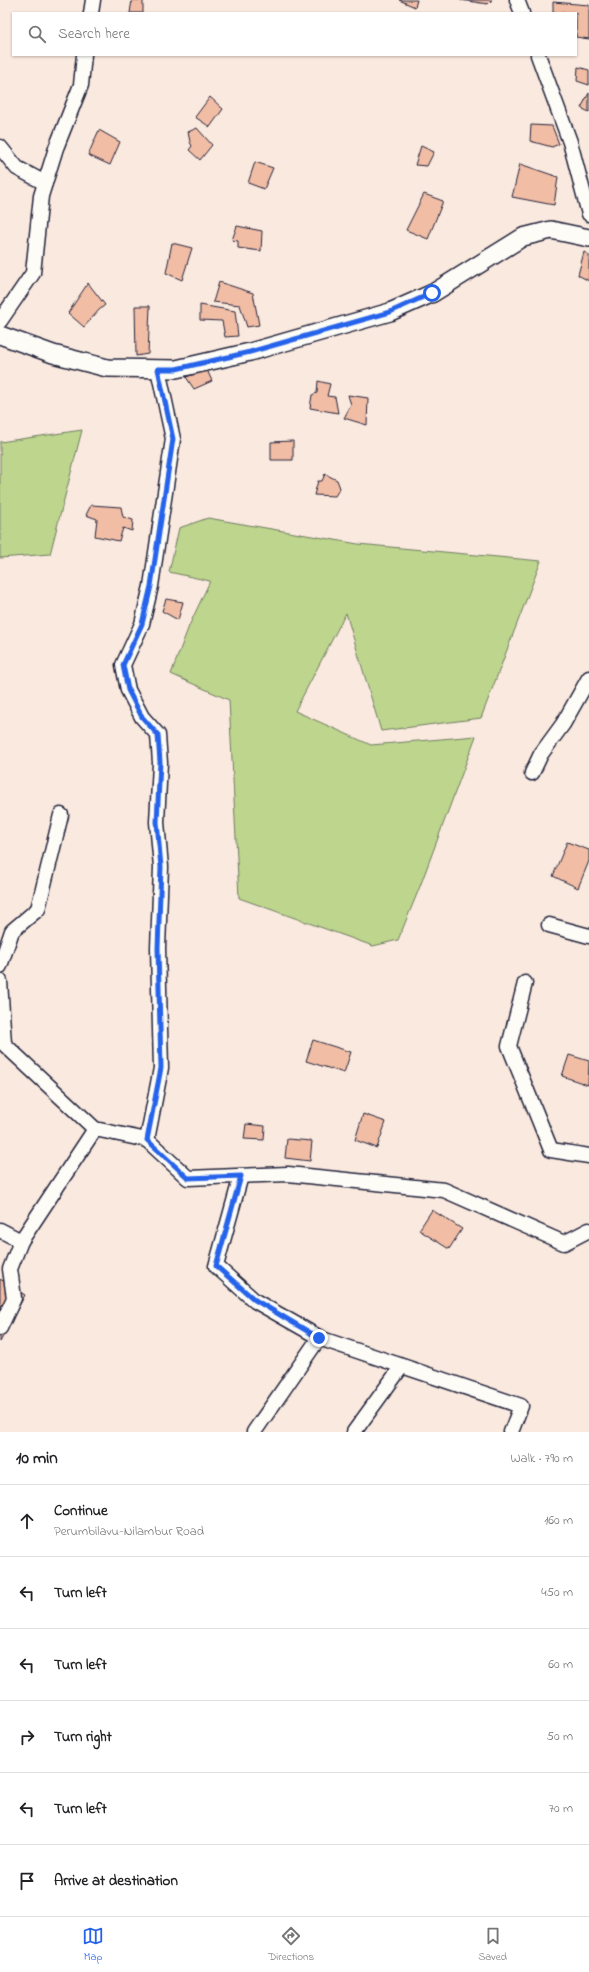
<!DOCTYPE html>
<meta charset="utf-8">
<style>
body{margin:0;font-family:"Indie Flower",sans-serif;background:#f2f2f2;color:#202124}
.stop{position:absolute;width:12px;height:12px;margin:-9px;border:3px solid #2563eb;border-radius:50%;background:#fff}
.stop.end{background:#2563eb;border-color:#fff;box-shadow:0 1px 4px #0008}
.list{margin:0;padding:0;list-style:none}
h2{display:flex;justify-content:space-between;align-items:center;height:52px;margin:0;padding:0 16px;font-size:17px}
h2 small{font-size:13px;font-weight:400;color:#757577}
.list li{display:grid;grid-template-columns:26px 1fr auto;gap:12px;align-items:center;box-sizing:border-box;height:72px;padding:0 16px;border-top:1px solid #e0e0e0}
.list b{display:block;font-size:15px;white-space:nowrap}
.list p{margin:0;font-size:13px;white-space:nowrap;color:#757577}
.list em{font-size:13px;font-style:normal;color:#757577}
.icon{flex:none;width:22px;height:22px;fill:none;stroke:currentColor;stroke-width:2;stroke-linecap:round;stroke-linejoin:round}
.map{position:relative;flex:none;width:589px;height:1432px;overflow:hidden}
.search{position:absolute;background:#fff;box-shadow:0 1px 3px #0004;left:12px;right:12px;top:12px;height:44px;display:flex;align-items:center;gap:10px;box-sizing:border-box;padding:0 14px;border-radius:0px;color:#757577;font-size:15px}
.sheet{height:484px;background:#fff}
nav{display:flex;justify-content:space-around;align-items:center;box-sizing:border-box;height:56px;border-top:1px solid #e0e0e0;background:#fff;font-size:11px;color:#757577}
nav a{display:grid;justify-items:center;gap:2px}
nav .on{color:#2563eb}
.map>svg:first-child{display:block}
.green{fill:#bdd58c;stroke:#707c64}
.building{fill:#f2bda5;stroke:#22223b}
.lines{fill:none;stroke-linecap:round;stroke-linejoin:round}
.minor-casing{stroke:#22223b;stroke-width:17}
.major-casing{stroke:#22223b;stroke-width:20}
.minor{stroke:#fdfcf7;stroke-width:14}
.major{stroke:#fdfcf7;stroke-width:17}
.route{stroke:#2563eb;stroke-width:5}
</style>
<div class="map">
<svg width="589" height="1432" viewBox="0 0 589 1432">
<rect width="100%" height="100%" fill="#fae9de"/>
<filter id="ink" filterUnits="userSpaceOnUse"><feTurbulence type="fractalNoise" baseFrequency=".025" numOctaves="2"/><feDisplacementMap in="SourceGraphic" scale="8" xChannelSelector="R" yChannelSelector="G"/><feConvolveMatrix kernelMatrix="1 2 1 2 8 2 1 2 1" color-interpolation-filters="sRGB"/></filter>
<g filter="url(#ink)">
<g class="green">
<path d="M82,430L50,554L0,558V442Z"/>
<path d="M208,518L358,544L541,561L481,718L381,731L346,613L295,711L371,745L476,736L419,889L398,940L373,946L239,898L229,700L171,674L189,626L210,581L169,572L179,528Z"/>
</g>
<g class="building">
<path d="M132,0H143V13H130Z"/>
<path d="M399,0H417L415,7Z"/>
<path d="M460,0H492L488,4Z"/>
<path d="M553,2L589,5V39L576,37V13H553Z"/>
<path d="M578,67L589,70V85L577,81Z"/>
<path d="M589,93V112L581,108Z"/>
<path d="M210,97L223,109L210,127L195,117Z"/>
<path d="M531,125L552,126L559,144L552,147L530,141Z"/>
<path d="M197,128L212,145L200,160L189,150L192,146L190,142L188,132Z"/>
<path d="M99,130L120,142L110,165L88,155Z"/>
<path d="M421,146L434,152L427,166L415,165Z"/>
<path d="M255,162L273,168L264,189L248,183Z"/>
<path d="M520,164L558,177L554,205L512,197Z"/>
<path d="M424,194L443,201L428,239L406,230Z"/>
<path d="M237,226L262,231L261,251L238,248V241L232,240Z"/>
<path d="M172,243L192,248L182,280L166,273Z"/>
<path d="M584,252L589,255V281L578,275Z"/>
<path d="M219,282L253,293L259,325L247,327L240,305L213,302Z"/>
<path d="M88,283L105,305L99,310L84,327L68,313Z"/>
<path d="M200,305L235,311L238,336L225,337L222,321L200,320Z"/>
<path d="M135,306H150L148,354L136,356Z"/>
<path d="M207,370L212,381L194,389L186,377Z"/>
<path d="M318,381L330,384L327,396L335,397L338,413L310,408L312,395L317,393Z"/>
<path d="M348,395L368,398L367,425L344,418L351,405Z"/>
<path d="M293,441V460H271V442Z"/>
<path d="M325,474L337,480L340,488L335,496L314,495L318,481H322Z"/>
<path d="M91,505L121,507L123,517L133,520L132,531L123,528L119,541L95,536L97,519L86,515Z"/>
<path d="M166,599L183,602L178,620L162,611Z"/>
<path d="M567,842L589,850V861L578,888L553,876Z"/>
<path d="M313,1040L351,1052L344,1073L306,1061Z"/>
<path d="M569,1055L589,1061L588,1085L562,1076Z"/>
<path d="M363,1114L386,1122L377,1148L355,1140Z"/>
<path d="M246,1124L265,1126L264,1140L244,1139Z"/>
<path d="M287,1139L312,1141L310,1161L285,1158Z"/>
<path d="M432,1210L462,1229L449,1249L419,1230Z"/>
<path d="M0,1279L25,1295L0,1342Z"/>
</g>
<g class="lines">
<defs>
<g id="minor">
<path d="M517,0L522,13"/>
<path d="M91,13L93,0"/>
<path d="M538,55L570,142L589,214"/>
<path d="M0,147L17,168L45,183"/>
<path d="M0,321L33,273L41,196L56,148L81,85L84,55"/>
<path d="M158,369L173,439L151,586L142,624L123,665L128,690L142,717L158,735L160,763L157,822L161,867L158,948L161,1068L147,1140L188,1178L288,1174L444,1190L564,1243L589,1230"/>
<path d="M532,773L541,754L563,724L589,678"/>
<path d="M549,925L589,936"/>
<path d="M0,966L12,931L38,909L61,815"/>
<path d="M0,981L4,1044L95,1129L147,1140"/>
<path d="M525,983L509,1046L551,1150L589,1156"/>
<path d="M241,1176L216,1266L255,1301L322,1339L521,1406L511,1432"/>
<path d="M0,1230L21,1241L95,1129"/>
<path d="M0,1328L14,1298L10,1269L21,1241"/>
<path d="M254,1432L319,1338"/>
<path d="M354,1432L402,1366"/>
</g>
<path id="major" d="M0,335L53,354L107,368L176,369L250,352L390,312L433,293L523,237L551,230L589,238"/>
</defs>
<use href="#minor" class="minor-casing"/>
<use href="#major" class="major-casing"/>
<use href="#minor" class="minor"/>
<use href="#major" class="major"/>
</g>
</g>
<g class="lines" filter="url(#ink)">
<path class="route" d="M319,1338L255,1300L216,1266L241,1176L188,1178L147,1140L161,1068L158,948L161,867L157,822L160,762L158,735L142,717L128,690L123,665L142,624L151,586L173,439L158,369H176L250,352L390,312L432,293"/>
</g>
</svg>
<div class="stop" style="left:432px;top:293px"></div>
<div class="stop end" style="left:319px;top:1338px"></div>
<div class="search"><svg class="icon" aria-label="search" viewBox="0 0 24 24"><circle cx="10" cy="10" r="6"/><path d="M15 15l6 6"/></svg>Search here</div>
</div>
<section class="sheet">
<h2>10 min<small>Walk · 790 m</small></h2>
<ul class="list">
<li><svg class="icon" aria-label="ahead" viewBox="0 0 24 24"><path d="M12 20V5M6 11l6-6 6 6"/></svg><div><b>Continue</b><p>Perumbilavu-Nilambur Road</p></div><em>160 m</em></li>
<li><svg class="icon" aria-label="left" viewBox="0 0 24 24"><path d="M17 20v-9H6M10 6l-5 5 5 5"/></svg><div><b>Turn left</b></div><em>450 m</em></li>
<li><svg class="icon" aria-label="left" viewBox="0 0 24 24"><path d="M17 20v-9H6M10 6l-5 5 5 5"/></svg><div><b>Turn left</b></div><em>60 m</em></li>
<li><svg class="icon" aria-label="right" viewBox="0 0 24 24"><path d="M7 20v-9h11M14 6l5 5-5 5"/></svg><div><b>Turn right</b></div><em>50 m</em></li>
<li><svg class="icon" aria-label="left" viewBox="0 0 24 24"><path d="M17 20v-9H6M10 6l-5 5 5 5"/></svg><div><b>Turn left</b></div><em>70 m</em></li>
<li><svg class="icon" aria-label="arrive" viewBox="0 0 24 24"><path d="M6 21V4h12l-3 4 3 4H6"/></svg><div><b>Arrive at destination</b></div></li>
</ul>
</section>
<nav>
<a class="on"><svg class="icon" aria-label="map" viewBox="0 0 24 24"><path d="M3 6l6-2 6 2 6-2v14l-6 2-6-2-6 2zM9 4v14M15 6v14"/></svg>Map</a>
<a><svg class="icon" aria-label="directions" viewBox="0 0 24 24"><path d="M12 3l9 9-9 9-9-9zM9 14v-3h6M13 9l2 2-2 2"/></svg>Directions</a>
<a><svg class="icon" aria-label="saved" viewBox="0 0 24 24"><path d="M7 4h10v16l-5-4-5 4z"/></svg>Saved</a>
</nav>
